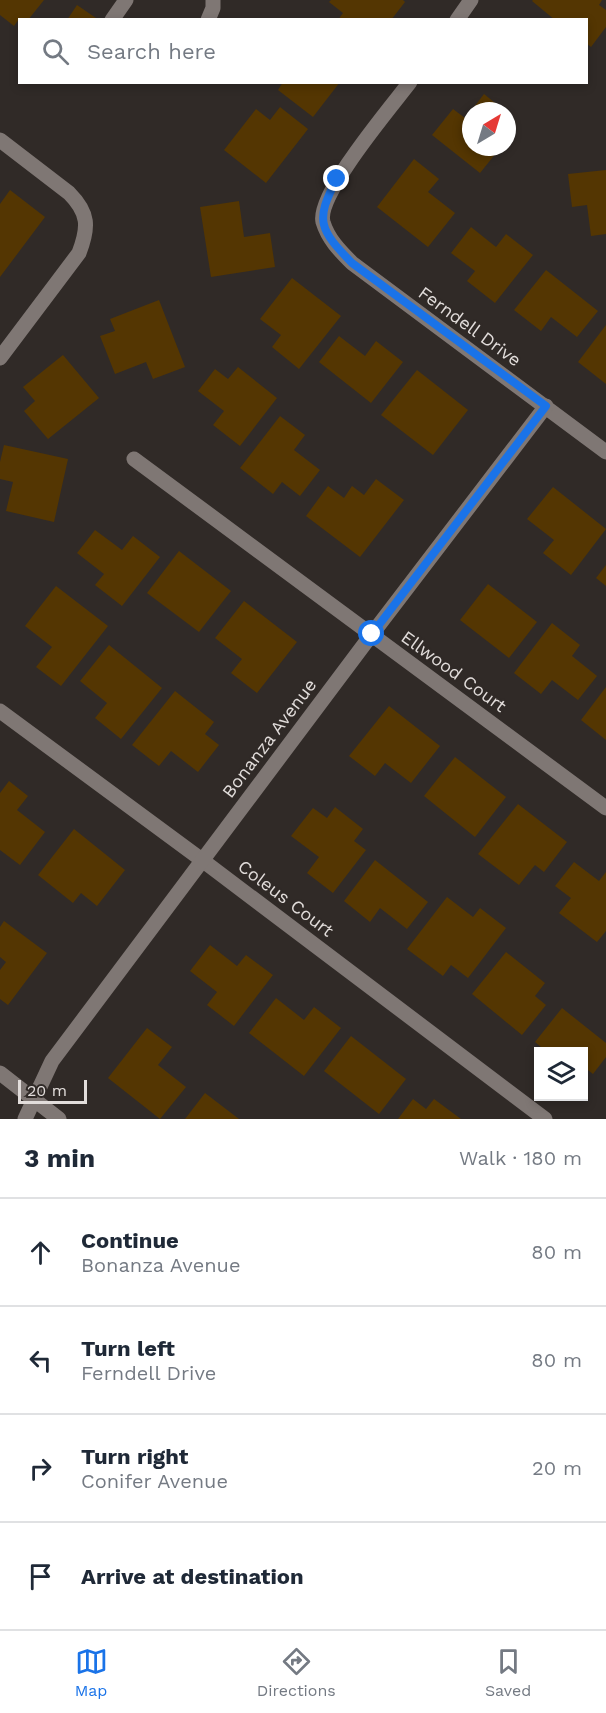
<!DOCTYPE html>
<meta charset="utf-8">
<style>
body{margin:0;font-family:"Work Sans",sans-serif;background:#f2f2f3;color:#1f2937}
.controls{position:absolute;right:18px;bottom:18px;display:grid;overflow:hidden;border-radius:0px;box-shadow:0 3px 9px #0003}
.controls button{width:54px;height:54px;display:grid;place-items:center;padding:0;border:0;border-bottom:2px solid #e0e1e3;background:#fff;color:#1f2937;font:30px sans-serif}
.compass{position:absolute;left:462px;top:102px;width:54px;height:54px;border-radius:50%;background:#fff;box-shadow:0 3px 9px #0003;rotate:38deg}
.scale{position:absolute;left:18px;bottom:15px;width:69px;box-sizing:border-box;padding-left:6px;border:3px solid #e2dddb;border-top:0;font-size:16px;line-height:21px;white-space:nowrap;color:#e2dddb;-webkit-text-stroke:4px #302a27;paint-order:stroke}
.stop{position:absolute;width:18px;height:18px;margin:-14px;border:4px solid #1a73e8;border-radius:50%;background:#fff}
.stop.end{background:#1a73e8;border-color:#fff;box-shadow:0 2px 6px #0008}
.list{margin:0;padding:0;list-style:none}
h2{display:flex;justify-content:space-between;align-items:center;height:78px;margin:0;padding:0 24px;font-size:26px}
h2 small{font-size:20px;font-weight:400;color:#747a83}
.list li{display:grid;grid-template-columns:39px 1fr auto;gap:18px;align-items:center;box-sizing:border-box;height:108px;padding:0 24px;border-top:2px solid #e0e1e3}
.list b{display:block;font-size:22px;white-space:nowrap}
.list p{margin:0;font-size:20px;white-space:nowrap;color:#747a83}
.list em{font-size:20px;font-style:normal;color:#747a83}
.icon{flex:none;width:33px;height:33px;fill:none;stroke:currentColor;stroke-width:2;stroke-linecap:round;stroke-linejoin:round}
.map{position:relative;flex:none;width:606px;height:1119px;overflow:hidden}
.search{position:absolute;background:#fff;box-shadow:0 3px 9px #0003;left:18px;right:18px;top:18px;height:66px;display:flex;align-items:center;gap:15px;box-sizing:border-box;padding:0 21px;border-radius:0px;color:#747a83;font-size:22px}
.sheet{height:510px;background:#fff}
nav{display:flex;justify-content:space-around;align-items:center;box-sizing:border-box;height:84px;border-top:2px solid #e0e1e3;background:#fff;font-size:16px;color:#747a83}
nav a{display:grid;justify-items:center;gap:3px}
nav .on{color:#1a73e8}
.map>svg:first-child{display:block}
.building{fill:#543602}
.lines{fill:none;stroke-linecap:round;stroke-linejoin:round}
.street{stroke:#7f7774;stroke-width:15}
.route{stroke:#1a73e8;stroke-width:8}
.labels{text-anchor:middle;dominant-baseline:central;stroke-width:4.5;stroke-linejoin:round;paint-order:stroke}
.street-label{font-size:18px;fill:#e2dddb;stroke:#302a27}
</style>
<div class="map">
<svg width="606" height="1119" viewBox="0 0 606 1119">
<rect width="100%" height="100%" fill="#302a27"/>
<g class="building">
<path d="M0,0H44L28,20L19,19L14,26L0,15Z"/>
<path d="M331,0H403L405,2L391,20H338L343,13L329,2Z"/>
<path d="M533,0H602L599,5L606,10V27L591,47L586,43V20H555L532,1Z"/>
<path d="M77,5L96,18L95,20H67Z"/>
<path d="M283,82H340L313,117L278,90Z"/>
<path d="M484,94L505,111H471Z"/>
<path d="M280,107L308,129L266,183L224,150L256,109L270,120Z"/>
<path d="M453,109L465,118L471,111V147H501L480,173L432,135Z"/>
<path d="M414,159L439,179L428,192L455,213L428,247L377,207Z"/>
<path d="M606,170V234L591,236L587,205L572,207L568,174Z"/>
<path d="M10,190L45,217L0,277V204Z"/>
<path d="M239,201L244,237L270,233L275,267L211,277L200,207Z"/>
<path d="M471,227L496,247L506,234L533,255L495,303L467,281L475,271L451,253Z"/>
<path d="M546,270L598,311L577,337L551,317L541,331L514,310Z"/>
<path d="M292,278L341,316L299,369L272,347L281,335L260,319Z"/>
<path d="M159,300L185,367L153,379L146,362L115,374L100,336L115,331L110,319Z"/>
<path d="M606,325V384L578,362Z"/>
<path d="M339,336L365,356L376,341L403,362L371,403L319,362Z"/>
<path d="M63,355L99,398L48,439L24,411L35,401L23,387Z"/>
<path d="M238,367L277,398L240,446L213,425L224,411L198,391L215,369L228,379Z"/>
<path d="M417,370L468,410L433,455L381,415Z"/>
<path d="M280,416L305,435L294,450L320,470L300,496L282,482L273,494L240,468Z"/>
<path d="M4,445L68,459L54,522L6,511L13,482L0,479V462Z"/>
<path d="M376,479L404,500L360,557L306,516L328,486L344,498L352,486L364,495Z"/>
<path d="M553,487L606,529L571,575L543,553L554,540L527,519Z"/>
<path d="M95,530L122,550L133,536L160,557L122,606L95,585L104,574L77,553Z"/>
<path d="M179,551L231,591L199,632L147,593Z"/>
<path d="M606,565V586L596,578Z"/>
<path d="M488,584L537,622L509,658L460,620Z"/>
<path d="M56,586L108,626L61,686L36,667L52,647L25,626Z"/>
<path d="M244,601L297,642L257,693L231,673L242,659L215,638Z"/>
<path d="M552,623L580,645L572,656L597,676L578,700L552,680L541,694L514,673Z"/>
<path d="M109,645L162,688L121,739L95,718L107,703L80,681Z"/>
<path d="M606,687V740L581,720Z"/>
<path d="M175,691L214,722L205,734L219,745L198,772L171,751L159,766L132,745Z"/>
<path d="M389,706L440,746L411,783L385,763L375,776L349,756Z"/>
<path d="M455,757L506,797L475,837L424,796Z"/>
<path d="M9,781L28,796L17,810L45,832L20,865L0,850V793Z"/>
<path d="M518,804L567,842L544,872L535,865L519,885L478,854Z"/>
<path d="M335,807L363,829L354,841L366,850L333,893L307,873L319,857L291,836L313,808L327,818Z"/>
<path d="M74,829L125,870L97,906L81,893L73,903L38,875Z"/>
<path d="M375,860L428,902L407,929L380,908L370,922L344,901Z"/>
<path d="M574,862L599,881L606,872V931L597,942L559,913L571,898L555,886Z"/>
<path d="M447,897L473,917L480,908L506,928L468,978L451,965L443,976L407,949Z"/>
<path d="M4,921L47,953L8,1005L0,999V970L6,962L0,957V927Z"/>
<path d="M210,945L237,966L246,955L273,975L234,1026L207,1005L217,992L190,971Z"/>
<path d="M506,952L545,983L535,996L546,1005L522,1035L472,994Z"/>
<path d="M276,998L304,1020L314,1007L341,1028L304,1076L249,1033Z"/>
<path d="M562,1008L606,1043V1057L593,1074L584,1067V1052H547L535,1042Z"/>
<path d="M147,1028L172,1047L158,1065L186,1087L160,1119L108,1078Z"/>
<path d="M351,1036L406,1079L379,1114L324,1071Z"/>
<path d="M205,1093L239,1119H185Z"/>
<path d="M413,1099L426,1109L434,1099L461,1119H398Z"/>
</g>
<g class="lines">
<g class="street">
<path d="M112,20L126,0"/>
<path d="M208,20L213,8V0"/>
<path d="M457,20L471,0"/>
<path d="M410,82C391,107 316,195 323,222C328,239 340,251 352,263L606,452"/>
<path d="M0,140L69,193C89,213 89,227 79,253L0,358"/>
<path d="M134,459L606,808"/>
<path d="M0,711L202,860L545,1119"/>
<path d="M0,1073L59,1119"/>
<path d="M25,1119L52,1061L372,634L546,406"/>
</g>
</g>
<g class="lines">
<path class="route" d="M337,179C314,221 320,230 352,263L546,406L372,634"/>
</g>
<g class="labels">
<g class="street-label">
<text transform="translate(470 326) rotate(36)">Ferndell Drive</text>
<text transform="translate(454 671) rotate(36)">Ellwood Court</text>
<text transform="translate(269 738) rotate(-53)">Bonanza Avenue</text>
<text transform="translate(286 898) rotate(37)">Coleus Court</text>
</g>
</g>
</svg>
<div class="controls">
<button><svg class="icon" aria-label="layers" viewBox="0 0 24 24"><path d="M12 4l9 5-9 5-9-5zM3 14l9 5 9-5"/></svg></button>
</div>
<svg class="compass" viewBox="-18 -18 36 36"><path d="M0-13l5 13h-10z" fill="#e53935"/><path d="M0 13l5-13h-10z" fill="#747a83"/></svg>
<div class="scale">20 m</div>
<div class="stop" style="left:372px;top:634px"></div>
<div class="stop end" style="left:337px;top:179px"></div>
<div class="search"><svg class="icon" aria-label="search" viewBox="0 0 24 24"><circle cx="10" cy="10" r="6"/><path d="M15 15l6 6"/></svg>Search here</div>
</div>
<section class="sheet">
<h2>3 min<small>Walk · 180 m</small></h2>
<ul class="list">
<li><svg class="icon" aria-label="ahead" viewBox="0 0 24 24"><path d="M12 20V5M6 11l6-6 6 6"/></svg><div><b>Continue</b><p>Bonanza Avenue</p></div><em>80 m</em></li>
<li><svg class="icon" aria-label="left" viewBox="0 0 24 24"><path d="M17 20v-9H6M10 6l-5 5 5 5"/></svg><div><b>Turn left</b><p>Ferndell Drive</p></div><em>80 m</em></li>
<li><svg class="icon" aria-label="right" viewBox="0 0 24 24"><path d="M7 20v-9h11M14 6l5 5-5 5"/></svg><div><b>Turn right</b><p>Conifer Avenue</p></div><em>20 m</em></li>
<li><svg class="icon" aria-label="arrive" viewBox="0 0 24 24"><path d="M6 21V4h12l-3 4 3 4H6"/></svg><div><b>Arrive at destination</b></div></li>
</ul>
</section>
<nav>
<a class="on"><svg class="icon" aria-label="map" viewBox="0 0 24 24"><path d="M3 6l6-2 6 2 6-2v14l-6 2-6-2-6 2zM9 4v14M15 6v14"/></svg>Map</a>
<a><svg class="icon" aria-label="directions" viewBox="0 0 24 24"><path d="M12 3l9 9-9 9-9-9zM9 14v-3h6M13 9l2 2-2 2"/></svg>Directions</a>
<a><svg class="icon" aria-label="saved" viewBox="0 0 24 24"><path d="M7 4h10v16l-5-4-5 4z"/></svg>Saved</a>
</nav>
